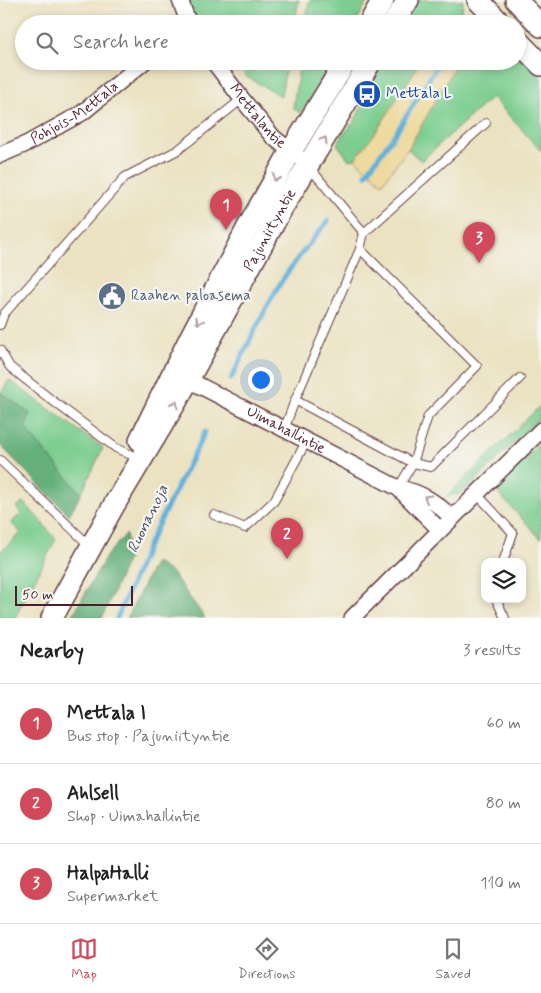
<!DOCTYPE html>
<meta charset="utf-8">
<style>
body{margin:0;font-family:Mynerve,sans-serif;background:#f2f2f2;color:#222}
.controls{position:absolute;right:15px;bottom:15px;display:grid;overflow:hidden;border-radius:10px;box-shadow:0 2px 8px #0003}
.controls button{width:45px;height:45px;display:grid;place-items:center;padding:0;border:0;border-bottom:1px solid #e0e0e0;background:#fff;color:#222;font:25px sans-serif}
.scale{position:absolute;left:15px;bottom:12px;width:118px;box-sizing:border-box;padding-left:5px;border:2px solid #4a1f2b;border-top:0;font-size:14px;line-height:18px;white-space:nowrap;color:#4a1f2b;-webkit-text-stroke:4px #f6f6f2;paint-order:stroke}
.you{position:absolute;left:260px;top:379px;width:18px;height:18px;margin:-12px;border:4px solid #fff;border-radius:50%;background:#1a73e8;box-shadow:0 0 0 8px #1a73e833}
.badge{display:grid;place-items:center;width:32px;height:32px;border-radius:50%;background:#d1495b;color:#fff;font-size:16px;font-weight:700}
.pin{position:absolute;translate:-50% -41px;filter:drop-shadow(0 1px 2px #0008)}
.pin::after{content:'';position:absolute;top:26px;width:18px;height:15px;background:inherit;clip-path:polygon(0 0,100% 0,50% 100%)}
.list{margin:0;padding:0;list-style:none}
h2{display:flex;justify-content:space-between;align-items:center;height:65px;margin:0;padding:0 20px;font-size:21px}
h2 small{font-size:16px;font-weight:400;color:#767676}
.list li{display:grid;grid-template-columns:32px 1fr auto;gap:15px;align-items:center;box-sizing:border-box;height:80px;padding:0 20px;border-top:1px solid #e0e0e0}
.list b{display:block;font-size:19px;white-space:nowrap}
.list p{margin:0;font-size:16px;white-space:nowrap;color:#767676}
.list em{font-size:16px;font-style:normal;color:#767676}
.icon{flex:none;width:28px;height:28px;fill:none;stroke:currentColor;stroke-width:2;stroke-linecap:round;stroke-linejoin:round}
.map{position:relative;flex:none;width:541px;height:618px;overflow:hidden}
.search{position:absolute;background:#fff;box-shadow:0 2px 8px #0003;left:15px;right:15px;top:15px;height:55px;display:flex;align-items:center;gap:12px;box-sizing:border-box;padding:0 18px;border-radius:28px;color:#767676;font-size:19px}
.sheet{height:305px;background:#fff}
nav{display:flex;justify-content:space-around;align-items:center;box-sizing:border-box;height:70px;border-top:1px solid #e0e0e0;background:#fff;font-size:14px;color:#767676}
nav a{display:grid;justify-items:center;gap:2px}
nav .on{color:#d1495b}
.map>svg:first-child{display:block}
.green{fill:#7bcd8f;stroke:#62765d}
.forest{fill:#64b07a;stroke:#576852}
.sand{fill:#eeda9e;stroke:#9c7c64}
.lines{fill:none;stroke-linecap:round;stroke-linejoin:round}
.stream{stroke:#60b1db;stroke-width:5}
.lane-casing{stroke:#623c42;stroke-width:10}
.street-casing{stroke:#623c42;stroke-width:18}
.secondary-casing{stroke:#623c42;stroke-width:24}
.lane{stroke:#fff;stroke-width:8}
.street{stroke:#fff;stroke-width:15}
.secondary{stroke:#fff;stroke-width:21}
.oneway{stroke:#ae9aa0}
.labels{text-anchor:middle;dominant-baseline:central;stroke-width:4.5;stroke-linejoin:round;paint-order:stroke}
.transit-label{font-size:15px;fill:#164399;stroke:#f6f6f2;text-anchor:start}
.street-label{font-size:15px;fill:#4a1f2b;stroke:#f6f6f2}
.service-label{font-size:15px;fill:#4e5e75;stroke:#f6f6f2;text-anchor:start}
.water-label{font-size:16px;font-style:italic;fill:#525269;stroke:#f6f6f2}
</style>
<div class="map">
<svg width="541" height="618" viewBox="0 0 541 618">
<rect width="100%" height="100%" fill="#f6f6f2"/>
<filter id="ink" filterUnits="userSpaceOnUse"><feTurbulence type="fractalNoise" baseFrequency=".02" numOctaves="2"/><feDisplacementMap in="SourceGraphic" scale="10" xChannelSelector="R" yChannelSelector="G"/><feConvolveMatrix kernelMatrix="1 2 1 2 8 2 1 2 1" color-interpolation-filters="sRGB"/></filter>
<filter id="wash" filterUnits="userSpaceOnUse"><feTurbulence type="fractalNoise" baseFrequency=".0096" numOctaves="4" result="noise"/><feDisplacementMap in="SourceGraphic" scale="20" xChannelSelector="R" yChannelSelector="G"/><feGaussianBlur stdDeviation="1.12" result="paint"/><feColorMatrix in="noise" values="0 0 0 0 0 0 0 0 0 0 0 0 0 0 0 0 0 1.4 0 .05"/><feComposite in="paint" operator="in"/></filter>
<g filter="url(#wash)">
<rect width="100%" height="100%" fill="#ebe2c1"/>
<g class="green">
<path d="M188,0H299L294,24H196Z"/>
<path d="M310,0H368L355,24H304Z"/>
<path d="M419,0H463L462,11L446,24H399Z"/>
<path d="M517,53L541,77V151L492,97L421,161L408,149L458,61H517Z"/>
<path d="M235,61H287L281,96L247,77Z"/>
<path d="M300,61H333L308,103L300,113L293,108Z"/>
<path d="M380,61H421L376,132L355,159L349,160L337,144L345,132L354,122L375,80Z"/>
<path d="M9,380L103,448L81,494L25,428L1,393Z"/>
<path d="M541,405V416L470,486L459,494L446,497Z"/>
<path d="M541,442V539L495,490L500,483Z"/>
<path d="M24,502L56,539L15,618H0V552L21,533L11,523L21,514L16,507Z"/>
</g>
<g class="forest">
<path d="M0,392L30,414L25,428L81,494L69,515L0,445Z"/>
<path d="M126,534L130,554L102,618H71L107,555Z"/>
<path d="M155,562L172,573L205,618H127Z"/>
</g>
<path class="sand" d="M421,61H458L408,149L382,183L355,159L376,132Z"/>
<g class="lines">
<g class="stream">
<path d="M463,24L467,18"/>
<path d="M366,174L397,131L440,61"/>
<path d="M231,379C248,345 264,308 285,276C298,257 313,239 328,221"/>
<path d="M117,618L150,541L205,432"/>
</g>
</g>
</g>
<g filter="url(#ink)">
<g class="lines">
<defs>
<g id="lane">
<path d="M310,168L364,233"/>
<path d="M360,249L295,400L413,463L431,467L520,378"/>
<path d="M0,325L4,314L125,177L178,150L242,99"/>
<path d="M0,350L10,367L49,398L116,448L140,459"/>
<path d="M284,430L295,400"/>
<path d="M0,460L90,546"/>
<path d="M398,488L413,463L428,416L477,366L360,249L364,233L486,123"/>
<path d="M477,494L513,533L503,562"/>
<path d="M214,515L245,528L274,501L306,442"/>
<path d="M496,599L505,618"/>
</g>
<g id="street">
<path d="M180,0L189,24"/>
<path id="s1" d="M213,61L242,99L273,137L298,157"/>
<path id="s2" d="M0,155L26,144L82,113L145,61"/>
<path id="s3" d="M181,376L398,488C421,492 436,502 452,518"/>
<path d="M398,488L440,530"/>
<path d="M352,618L541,430"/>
</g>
<g id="secondary">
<path d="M478,0L501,24"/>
<path d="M516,0L541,26"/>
<path d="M369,24L383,0"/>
<path d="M393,24L408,0"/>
<path d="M517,40L541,65"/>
<path d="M140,440L190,338L248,227L287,158L346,61"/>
<path id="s4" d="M52,618L114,505L177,400L282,208L371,61"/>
</g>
</defs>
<use href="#lane" class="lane-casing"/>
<use href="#street" class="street-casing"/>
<use href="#secondary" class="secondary-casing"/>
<use href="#lane" class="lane"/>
<use href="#street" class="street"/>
<use href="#secondary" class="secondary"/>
</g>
<defs><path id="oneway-chevron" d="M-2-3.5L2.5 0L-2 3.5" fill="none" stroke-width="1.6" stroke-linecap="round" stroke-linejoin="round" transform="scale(1.25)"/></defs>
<g class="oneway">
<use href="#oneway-chevron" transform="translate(324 140) rotate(-59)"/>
<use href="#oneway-chevron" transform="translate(276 178) rotate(119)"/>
<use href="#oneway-chevron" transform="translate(199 321) rotate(118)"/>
<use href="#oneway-chevron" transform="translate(175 404) rotate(-60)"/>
<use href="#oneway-chevron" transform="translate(427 498) rotate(-149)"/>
</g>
</g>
<defs>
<symbol id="bus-disc" viewBox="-11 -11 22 22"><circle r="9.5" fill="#1a4fb4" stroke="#f6f6f2"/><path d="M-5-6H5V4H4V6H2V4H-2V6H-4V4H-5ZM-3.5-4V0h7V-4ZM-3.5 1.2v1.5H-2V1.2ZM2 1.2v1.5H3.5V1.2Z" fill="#fff"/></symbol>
<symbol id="civic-disc" viewBox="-11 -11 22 22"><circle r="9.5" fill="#5c6f8a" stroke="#f6f6f2"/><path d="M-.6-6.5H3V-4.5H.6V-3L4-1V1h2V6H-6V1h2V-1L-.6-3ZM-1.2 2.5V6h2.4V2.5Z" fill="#fff"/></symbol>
</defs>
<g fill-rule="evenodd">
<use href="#bus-disc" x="351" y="78" width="32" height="32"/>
<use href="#civic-disc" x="96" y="280" width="32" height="32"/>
</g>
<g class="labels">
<g class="transit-label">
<text x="386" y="94">Mettala L</text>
</g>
<g class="street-label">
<text stroke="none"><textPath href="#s2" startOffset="86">Pohjois-Mettala</textPath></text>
<text stroke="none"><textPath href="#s1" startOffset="71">Mettalantie</textPath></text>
<text stroke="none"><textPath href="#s4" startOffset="445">Pajuniityntie</textPath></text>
<text stroke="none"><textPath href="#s3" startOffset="118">Uimahallintie</textPath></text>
</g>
<g class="service-label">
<text x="131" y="296">Raahen paloasema</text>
</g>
<g class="water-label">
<text transform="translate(148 519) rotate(-64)">Ruonanoja</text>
</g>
</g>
</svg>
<div class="controls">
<button><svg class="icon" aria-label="layers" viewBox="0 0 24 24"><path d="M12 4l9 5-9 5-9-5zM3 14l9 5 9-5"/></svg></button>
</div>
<div class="scale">50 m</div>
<div class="you"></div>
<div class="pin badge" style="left:226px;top:230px">1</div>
<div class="pin badge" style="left:287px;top:559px">2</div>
<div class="pin badge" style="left:479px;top:263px">3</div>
<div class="search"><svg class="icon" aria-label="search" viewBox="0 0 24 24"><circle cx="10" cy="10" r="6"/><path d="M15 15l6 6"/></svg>Search here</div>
</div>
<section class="sheet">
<h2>Nearby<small>3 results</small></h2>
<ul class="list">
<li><span class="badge">1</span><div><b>Mettala I</b><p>Bus stop · Pajuniityntie</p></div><em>60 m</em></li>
<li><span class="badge">2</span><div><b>Ahlsell</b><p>Shop · Uimahallintie</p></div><em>80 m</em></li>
<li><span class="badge">3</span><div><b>HalpaHalli</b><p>Supermarket</p></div><em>110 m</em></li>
</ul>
</section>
<nav>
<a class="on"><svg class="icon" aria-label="map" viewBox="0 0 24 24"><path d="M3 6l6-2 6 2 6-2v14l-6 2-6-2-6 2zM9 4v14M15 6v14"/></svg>Map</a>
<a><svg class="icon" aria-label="directions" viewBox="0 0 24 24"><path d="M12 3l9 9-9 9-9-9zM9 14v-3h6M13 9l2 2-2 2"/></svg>Directions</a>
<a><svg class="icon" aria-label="saved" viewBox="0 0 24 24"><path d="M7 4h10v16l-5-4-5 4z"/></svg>Saved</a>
</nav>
